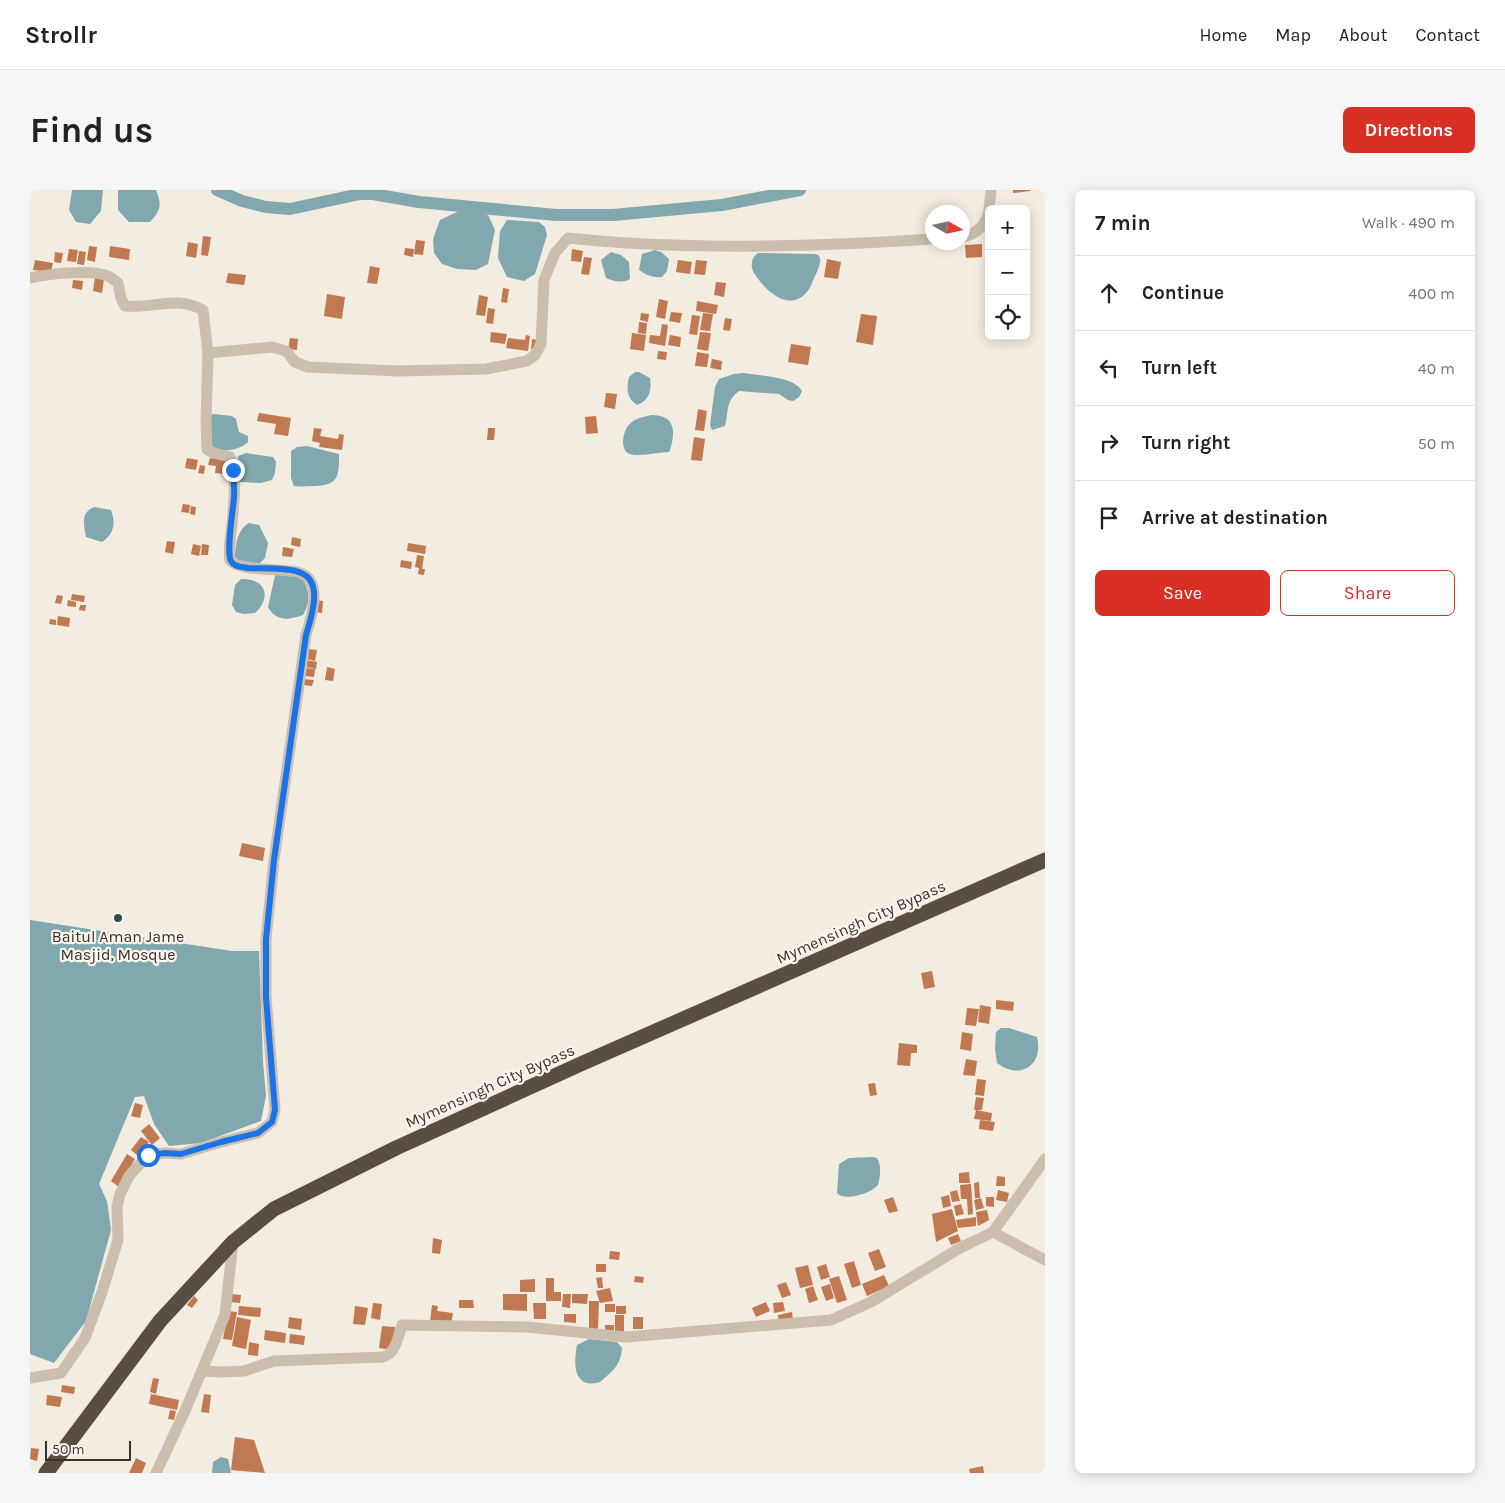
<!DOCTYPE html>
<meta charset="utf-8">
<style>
body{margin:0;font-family:Karla,sans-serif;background:#f6f6f6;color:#222}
.controls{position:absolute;right:15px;top:15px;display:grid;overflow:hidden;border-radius:8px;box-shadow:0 2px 12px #0003}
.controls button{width:45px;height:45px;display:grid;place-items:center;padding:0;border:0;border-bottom:1px solid #e0e0e0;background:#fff;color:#222;font:25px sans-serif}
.compass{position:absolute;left:895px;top:15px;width:45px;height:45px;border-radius:50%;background:#fff;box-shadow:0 2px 12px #0003;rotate:99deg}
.scale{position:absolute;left:15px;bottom:12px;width:86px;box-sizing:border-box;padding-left:5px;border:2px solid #39312b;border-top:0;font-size:14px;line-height:18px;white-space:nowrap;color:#39312b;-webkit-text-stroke:4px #faf6ed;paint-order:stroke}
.stop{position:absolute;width:15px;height:15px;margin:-11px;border:4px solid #1a73e8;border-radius:50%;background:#fff}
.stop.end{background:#1a73e8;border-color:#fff;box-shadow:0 1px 5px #0008}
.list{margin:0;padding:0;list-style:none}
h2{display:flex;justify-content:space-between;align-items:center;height:65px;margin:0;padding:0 20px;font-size:21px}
h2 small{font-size:16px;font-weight:400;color:#767676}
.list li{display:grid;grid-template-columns:32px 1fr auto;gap:15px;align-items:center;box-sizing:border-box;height:75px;padding:0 20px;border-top:1px solid #e0e0e0}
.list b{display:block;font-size:19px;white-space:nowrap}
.list em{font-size:16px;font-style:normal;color:#767676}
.actions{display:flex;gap:10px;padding:15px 20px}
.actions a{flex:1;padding:11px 0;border:1px solid #d93025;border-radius:8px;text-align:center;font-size:18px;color:#d93025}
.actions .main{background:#d93025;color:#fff}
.icon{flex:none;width:28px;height:28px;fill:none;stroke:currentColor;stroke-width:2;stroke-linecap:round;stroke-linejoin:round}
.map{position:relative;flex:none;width:1015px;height:1283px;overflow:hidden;border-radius:8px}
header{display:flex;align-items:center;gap:30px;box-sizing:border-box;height:70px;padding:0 25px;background:#fff;border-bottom:1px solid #e0e0e0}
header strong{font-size:24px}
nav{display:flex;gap:28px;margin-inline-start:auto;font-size:18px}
.intro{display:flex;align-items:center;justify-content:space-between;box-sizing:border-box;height:120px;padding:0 30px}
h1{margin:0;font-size:35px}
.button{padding:12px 22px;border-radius:8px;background:#d93025;color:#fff;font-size:18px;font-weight:700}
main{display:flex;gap:30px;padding:0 30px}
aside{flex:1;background:#fff;border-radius:8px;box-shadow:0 2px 12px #0003}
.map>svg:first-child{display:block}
.water{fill:#81a7af}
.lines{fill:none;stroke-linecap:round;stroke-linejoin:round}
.canal{stroke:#81a7af;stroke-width:12}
.building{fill:#c17951}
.street{stroke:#cbbead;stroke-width:11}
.highway{stroke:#5a4d43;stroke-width:15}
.route{stroke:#1a73e8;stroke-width:6}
.poi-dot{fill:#224f59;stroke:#faf6ed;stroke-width:2}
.labels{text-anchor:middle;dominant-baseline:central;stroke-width:4.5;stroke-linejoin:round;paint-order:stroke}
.street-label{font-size:16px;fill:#39312b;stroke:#faf6ed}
.poi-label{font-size:16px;fill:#39312b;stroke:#faf6ed}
</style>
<header>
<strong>Strollr</strong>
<nav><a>Home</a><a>Map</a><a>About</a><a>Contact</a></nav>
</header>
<div class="intro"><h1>Find us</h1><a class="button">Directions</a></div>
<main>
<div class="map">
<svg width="1015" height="1283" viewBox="0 0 1015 1283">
<rect width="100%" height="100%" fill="#f2ece1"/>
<g class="water">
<path d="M42,0H73L71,21L60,34L46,32L39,20Z"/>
<path d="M88,0H126C132,15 131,20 120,32H99L88,20Z"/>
<path d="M442,21L458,25L465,40L458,74L446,80L427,79L412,74L404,63L403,49L410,30L427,22Z"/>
<path d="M477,30L509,32L515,37L517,45L505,84L494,91L477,87L468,68L470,41Z"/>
<path d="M625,60L631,62L639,69L637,81L632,87C624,88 616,85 609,80L612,64Z"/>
<path d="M581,62L591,65L599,72L600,89C592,93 585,92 576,88L571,70Z"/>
<path d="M728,63L785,64C788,65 788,64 790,68C791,74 787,82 785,86C782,92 781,98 776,103C758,123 734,99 724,83C720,76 721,68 728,63Z"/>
<path d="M605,182H609L620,188C622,200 619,211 607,215C597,209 596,198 599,187Z"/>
<path d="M714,183C729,186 764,186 772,201L769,207L763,211L758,210L749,204L709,201C695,212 699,221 695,236L682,240L680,235L685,197L689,189L704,184Z"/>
<path d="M183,224L202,226L206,229L209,242L218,246V252C208,261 194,262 181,259L179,226Z"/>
<path d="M621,225C645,225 646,241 640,260L639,262C629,262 609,267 600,264C589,261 593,239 600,234C605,228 614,227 621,225Z"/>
<path d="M277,256L309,264C309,286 309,295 285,296C278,296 271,297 264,296L261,288V261L267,257Z"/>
<path d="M216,263L243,267L246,272L245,283L242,290L231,293L210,292L206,285L208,266Z"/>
<path d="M64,317L81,320C86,333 84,344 72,352L56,347C54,335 50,323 64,317Z"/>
<path d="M219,333L229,335L238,353L235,368L229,374L208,370L205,367C205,354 208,339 219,333Z"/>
<path d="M245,385L270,386C280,398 281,412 273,425C259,430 246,432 238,417Z"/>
<path d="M211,389C236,388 242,408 225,423L214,424L206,422L202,415L205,395Z"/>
<path d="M0,730L202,761H229L233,872L236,906L231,931L171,953L139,956L124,934L114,906L105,907L69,994L77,1011L81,1040L56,1131L24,1173L0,1164Z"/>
<path d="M971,838H979L1007,847C1014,875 990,891 967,873L965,859L966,842Z"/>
<path d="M843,967L847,968C852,977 850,986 848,995C841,1003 819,1010 809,1005L807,1003L809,974L819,968Z"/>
<path d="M559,1149L587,1152L592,1158C591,1175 582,1182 570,1192C567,1193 561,1194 557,1193C542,1188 545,1167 547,1155Z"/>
<path d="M191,1267L198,1269L201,1283H182L183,1272Z"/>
</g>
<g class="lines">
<path class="canal" d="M187,0L212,11L236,17L260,19L330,4H343L389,12L526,25H583L692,15L770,0"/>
</g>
<g class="building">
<path d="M983,0H1000V1L983,3Z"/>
<path d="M173,46L181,47L178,66L171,65Z"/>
<path d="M386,50L395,51L393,65L384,64Z"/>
<path d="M158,52L168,54L166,68L156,66Z"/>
<path d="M952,54V67L936,68L935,55Z"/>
<path d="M59,56L67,57L65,72L57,70Z"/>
<path d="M80,56L100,59L99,70L79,67Z"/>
<path d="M375,58L384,59L383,67L374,65Z"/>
<path d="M39,59L48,60L46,72L37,71Z"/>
<path d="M542,59L553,61L551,72L541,71Z"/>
<path d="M49,61L56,62L54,75L47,74Z"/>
<path d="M25,62L33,63L31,73L24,72Z"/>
<path d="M554,67L562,68L559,85L551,84Z"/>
<path d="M797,69L811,72L808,89L794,87Z"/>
<path d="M5,70L23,73L21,82L3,80Z"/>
<path d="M648,70L662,72L660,84L646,82Z"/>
<path d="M666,70L677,71L675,85L664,84Z"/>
<path d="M340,76L350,78L347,94L337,93Z"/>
<path d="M198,83L216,85L214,95L196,93Z"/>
<path d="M65,88L74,89L72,103L63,101Z"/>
<path d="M43,90L53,91L52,100L42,98Z"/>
<path d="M686,92L696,93L694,107L684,105Z"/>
<path d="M473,98L479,99L477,113L471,112Z"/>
<path d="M297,104L315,107L312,129L294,126Z"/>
<path d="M449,105L458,107L455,126L446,125Z"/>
<path d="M629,109L638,111L635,129L626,127Z"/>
<path d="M667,111L688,115L686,124L666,121Z"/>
<path d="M458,118L465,119L463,134L456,133Z"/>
<path d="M641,122L652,123L650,133L639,131Z"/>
<path d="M611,123L619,124L618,132L610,130Z"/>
<path d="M673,123L683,124L680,141L670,140Z"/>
<path d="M831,124L847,126L843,155L826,152Z"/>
<path d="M662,125L670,126L667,145L659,144Z"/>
<path d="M695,128L702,129L700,141L693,140Z"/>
<path d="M609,132L617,133L616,144L608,143Z"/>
<path d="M632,134L638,135L635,156L619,153L620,145L630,146Z"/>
<path d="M461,142L477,144L475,154L460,152Z"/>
<path d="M670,142L681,143L678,161L667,159Z"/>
<path d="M602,143L616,145L614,161L600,159Z"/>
<path d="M496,145L500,146L498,161L476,158L478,148L495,150Z"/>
<path d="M640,145L651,147L650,157L638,155Z"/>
<path d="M260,148L268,149L267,160L258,159Z"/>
<path d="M502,149L507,150L506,160L501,159Z"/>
<path d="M761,154L781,157L778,175L758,172Z"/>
<path d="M628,161L637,162L636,170L627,169Z"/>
<path d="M667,162L679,164L677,177L665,176Z"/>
<path d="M682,169L692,171L691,180L680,178Z"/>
<path d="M576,203L587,204L585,219L574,217Z"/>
<path d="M668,219L677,221L674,241L665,240Z"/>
<path d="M229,223L261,228L258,246L244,244L246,234L227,231Z"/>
<path d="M566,226L568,243L556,244L555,227Z"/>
<path d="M284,238L292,239L290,246L308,249L309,244L314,245L312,260L289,257L290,253L282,251Z"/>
<path d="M458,238H465L464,250H457Z"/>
<path d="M664,247L675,249L672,271L661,270Z"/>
<path d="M157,268L168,270L166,280L155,278Z"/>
<path d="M180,268L196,270L194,284L185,283L186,276L178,275Z"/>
<path d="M170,275L175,276L174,284L168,283Z"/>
<path d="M153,314L160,315L159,323L151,322Z"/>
<path d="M161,316L166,317L165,325L160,324Z"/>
<path d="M262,347L271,349L270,357L261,355Z"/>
<path d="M137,351L145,352L143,364L135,362Z"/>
<path d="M378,353L396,356L395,364L377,361Z"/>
<path d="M163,354L171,356L169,366L161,364Z"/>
<path d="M172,354L179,355L178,365H171Z"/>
<path d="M253,357L264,359L262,367L252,366Z"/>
<path d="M387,365L394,366L392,379H395L394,385L388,384L389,378L385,377Z"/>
<path d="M371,370L382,372L381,379L370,377Z"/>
<path d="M42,404L55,406L54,412L41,410Z"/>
<path d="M27,405L33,406L31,414L25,413Z"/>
<path d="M38,410L46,412V417L37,416Z"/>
<path d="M287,410L293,411L292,423L285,422Z"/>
<path d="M50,415H56L55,421L49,420Z"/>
<path d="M28,426L40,428L39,437L27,435Z"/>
<path d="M20,429L26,430V435L19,434Z"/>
<path d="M278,459L287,460L285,471L277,469Z"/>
<path d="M277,470L287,472L286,479L276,477Z"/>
<path d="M297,477L305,479L303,491L295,490Z"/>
<path d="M276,478L285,479L284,487L275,486Z"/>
<path d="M274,489L284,490L282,496L273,495Z"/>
<path d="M212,653L235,658L233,671L209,666Z"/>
<path d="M902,781L905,797L894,799L891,783Z"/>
<path d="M966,810L984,812L983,821L966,819Z"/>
<path d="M950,815L961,817L959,834L948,832Z"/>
<path d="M937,818L949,819L946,836L935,835Z"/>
<path d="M932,842L943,844L941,861L930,859Z"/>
<path d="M869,853L887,855V863H881L880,876L867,875Z"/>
<path d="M936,869L947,871L945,886L933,885Z"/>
<path d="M947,889L956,890L954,906L945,905Z"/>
<path d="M845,893L847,905L840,906L838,894Z"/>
<path d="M946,907L954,908L952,920H944Z"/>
<path d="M105,913L113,915L110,928L101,926Z"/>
<path d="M946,920L962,923L961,931L944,929Z"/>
<path d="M950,930L965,932L963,941L949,939Z"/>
<path d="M119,934L130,948L122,955L111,941Z"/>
<path d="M111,947L119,952L108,966L101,960Z"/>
<path d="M97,964L105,969L89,997L81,991Z"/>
<path d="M939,982L940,993H929V983Z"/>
<path d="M967,986L975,987V996H966Z"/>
<path d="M949,992L950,1008H945L944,993Z"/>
<path d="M941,994L943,1024L938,1025L937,1009H931L930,995Z"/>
<path d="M927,1000L930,1011L922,1012L920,1002Z"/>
<path d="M968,1000L979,1003L977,1012L966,1010Z"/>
<path d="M919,1005L921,1016L913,1018L911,1007Z"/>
<path d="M863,1007L868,1021L859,1023L854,1010Z"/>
<path d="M956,1007H964V1017L956,1016Z"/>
<path d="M951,1008L954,1018L946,1020L944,1010Z"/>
<path d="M931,1014L934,1024L926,1026L924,1016Z"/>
<path d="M922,1019L928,1041L906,1052L902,1024Z"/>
<path d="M957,1020L959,1030L948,1036L946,1022Z"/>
<path d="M946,1027V1036L928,1038L926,1030Z"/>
<path d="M928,1044L931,1051L921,1055L918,1048Z"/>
<path d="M403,1048L412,1050L410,1064L402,1063Z"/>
<path d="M849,1059L856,1077L845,1081L838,1063Z"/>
<path d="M580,1061L590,1062L589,1070L579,1069Z"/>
<path d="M824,1071L831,1095L822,1098L814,1074Z"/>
<rect x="566" y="1074" width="10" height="8"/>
<path d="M796,1074L800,1087L791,1090L787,1077Z"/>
<path d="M778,1075L783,1095L770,1098L765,1078Z"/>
<path d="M854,1085L859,1096L837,1106L832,1094Z"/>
<path d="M605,1086L614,1087L613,1093L604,1092Z"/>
<path d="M809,1086L817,1110L807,1113L799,1089Z"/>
<path d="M572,1087L573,1098H568L566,1088Z"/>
<path d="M516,1088H524V1102H531V1111H516Z"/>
<path d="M505,1089V1102H490V1090Z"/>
<path d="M756,1092L761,1105L752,1108L747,1095Z"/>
<path d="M800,1094L804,1108L796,1111L791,1097Z"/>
<path d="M783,1096L788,1110L779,1113L775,1099Z"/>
<path d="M580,1098L583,1111L570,1113L566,1101Z"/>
<path d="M201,1104L211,1105L210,1113L199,1112Z"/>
<path d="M473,1104H497V1121L473,1120Z"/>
<path d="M533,1104H541L540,1118L532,1117Z"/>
<path d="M542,1104H558L557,1114L542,1113Z"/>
<path d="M164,1106L168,1110L162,1118L157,1115Z"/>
<path d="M429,1110H443L444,1118H429Z"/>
<path d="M559,1111H569L568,1139H559Z"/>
<path d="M736,1112L740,1121L726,1127L722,1118Z"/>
<path d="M753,1112L755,1121L744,1123L743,1113Z"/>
<path d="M343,1113L352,1114L350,1130L341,1128Z"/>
<path d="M503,1113H516V1129H504Z"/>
<rect x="575" y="1114" width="10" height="8"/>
<path d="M402,1115L408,1116L407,1121L423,1123L421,1135L400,1132Z"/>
<path d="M209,1116L231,1118L230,1127L208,1125Z"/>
<path d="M325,1116L338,1118L335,1135L323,1134Z"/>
<rect x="586" y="1116" width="10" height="8"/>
<path d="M198,1121L207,1122L202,1150L193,1149Z"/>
<path d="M762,1122L763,1131L749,1133L748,1125Z"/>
<path d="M534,1124H546V1133L534,1132Z"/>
<rect x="585" y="1125" width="9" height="17"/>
<path d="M207,1127L221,1130L216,1159L202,1156Z"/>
<path d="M259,1127L272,1129L271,1140L258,1138Z"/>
<rect x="603" y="1127" width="10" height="12"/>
<rect x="575" y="1135" width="9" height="5"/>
<path d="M352,1136L365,1137L362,1160L349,1158Z"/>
<path d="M235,1140L256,1143L255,1153L234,1150Z"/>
<path d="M260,1144L275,1146L274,1155L259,1153Z"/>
<path d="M219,1152L229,1154L228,1166L218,1165Z"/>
<path d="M123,1188L129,1189L126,1204L120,1202Z"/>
<path d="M32,1195L45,1197L44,1204L31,1202Z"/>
<path d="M121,1204L149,1210L147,1220L119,1214Z"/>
<path d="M174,1204L181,1205L179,1223L171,1222Z"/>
<path d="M17,1205L32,1207L30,1217L16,1215Z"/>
<path d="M140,1220L146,1221L144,1230L138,1229Z"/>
<path d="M205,1247L224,1250L235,1283L201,1280Z"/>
<path d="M1,1258L9,1259L7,1271L0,1269Z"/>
<path d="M106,1268L116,1273L112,1283H99Z"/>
<path d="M953,1276L954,1283H940L939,1279Z"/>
</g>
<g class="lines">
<g class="street">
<path d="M959,19L961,0"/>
<path d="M932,47C946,45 957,34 959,20"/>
<path d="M0,88C18,84 61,79 78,86C81,87 85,91 88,93L91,108L95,116C124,119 145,105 173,120L178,163L176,230L177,259C183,265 192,264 200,267C208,287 203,322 201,343C200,351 198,363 200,370C204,380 248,379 259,381C263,381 267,381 270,383C294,391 281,428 276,445L244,670L236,749V807L245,920L242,932L228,943L191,952L151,964L135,963L118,965L99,986L90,1004L87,1017L88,1050L72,1102L55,1148L31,1183L0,1188"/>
<path d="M178,163L242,157L256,161L265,172L278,177L368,181L456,179L497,171L505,165L511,154L514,90L525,63L538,48C558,50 578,52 598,53C699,59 802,56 902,49"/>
<path d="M963,1042L1015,1070"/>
<path d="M172,1181L193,1182L214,1181L244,1171L353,1167C366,1163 368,1147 372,1135L497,1137L596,1147L801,1130L841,1112L930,1058L963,1042L1015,969"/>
<path d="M126,1283L155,1221L195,1125L203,1052"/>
</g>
<path class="highway" d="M16,1283L130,1131L203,1052L244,1019L366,958L553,873L1015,670"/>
</g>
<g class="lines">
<path class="route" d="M118,965L135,963L151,964L191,952L228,943L242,932L245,920L236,807V749L244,670L276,445C281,428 294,392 271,383C258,377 233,379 218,378C212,377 204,377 201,371C196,361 203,321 204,307C205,298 203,289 203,280"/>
</g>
<circle class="poi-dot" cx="88" cy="728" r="5"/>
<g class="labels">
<g class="street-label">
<text transform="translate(831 732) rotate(-24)">Mymensingh City Bypass</text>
<text transform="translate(460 896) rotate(-24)">Mymensingh City Bypass</text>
</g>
<g class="poi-label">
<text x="88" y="746">Baitul Aman Jame<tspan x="88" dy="18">Masjid, Mosque</tspan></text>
</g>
</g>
</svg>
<div class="controls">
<button>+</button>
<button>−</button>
<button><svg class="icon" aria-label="locate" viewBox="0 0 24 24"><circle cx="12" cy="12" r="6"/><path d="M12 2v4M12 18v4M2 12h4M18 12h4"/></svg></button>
</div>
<svg class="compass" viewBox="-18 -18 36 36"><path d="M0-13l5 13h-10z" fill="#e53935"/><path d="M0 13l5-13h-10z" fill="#767676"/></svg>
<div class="scale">50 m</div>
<div class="stop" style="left:118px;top:965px"></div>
<div class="stop end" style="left:203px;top:280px"></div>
</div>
<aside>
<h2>7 min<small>Walk · 490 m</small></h2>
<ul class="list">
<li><svg class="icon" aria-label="ahead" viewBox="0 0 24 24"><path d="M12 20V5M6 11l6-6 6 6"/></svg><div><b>Continue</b></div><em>400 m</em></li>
<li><svg class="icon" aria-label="left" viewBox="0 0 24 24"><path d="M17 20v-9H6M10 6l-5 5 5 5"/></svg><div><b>Turn left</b></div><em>40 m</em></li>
<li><svg class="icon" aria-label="right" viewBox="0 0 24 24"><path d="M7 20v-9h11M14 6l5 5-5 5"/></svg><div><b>Turn right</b></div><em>50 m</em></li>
<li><svg class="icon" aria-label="arrive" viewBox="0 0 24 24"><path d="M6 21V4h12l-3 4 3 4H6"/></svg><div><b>Arrive at destination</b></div></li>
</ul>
<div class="actions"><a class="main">Save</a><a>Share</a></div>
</aside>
</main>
